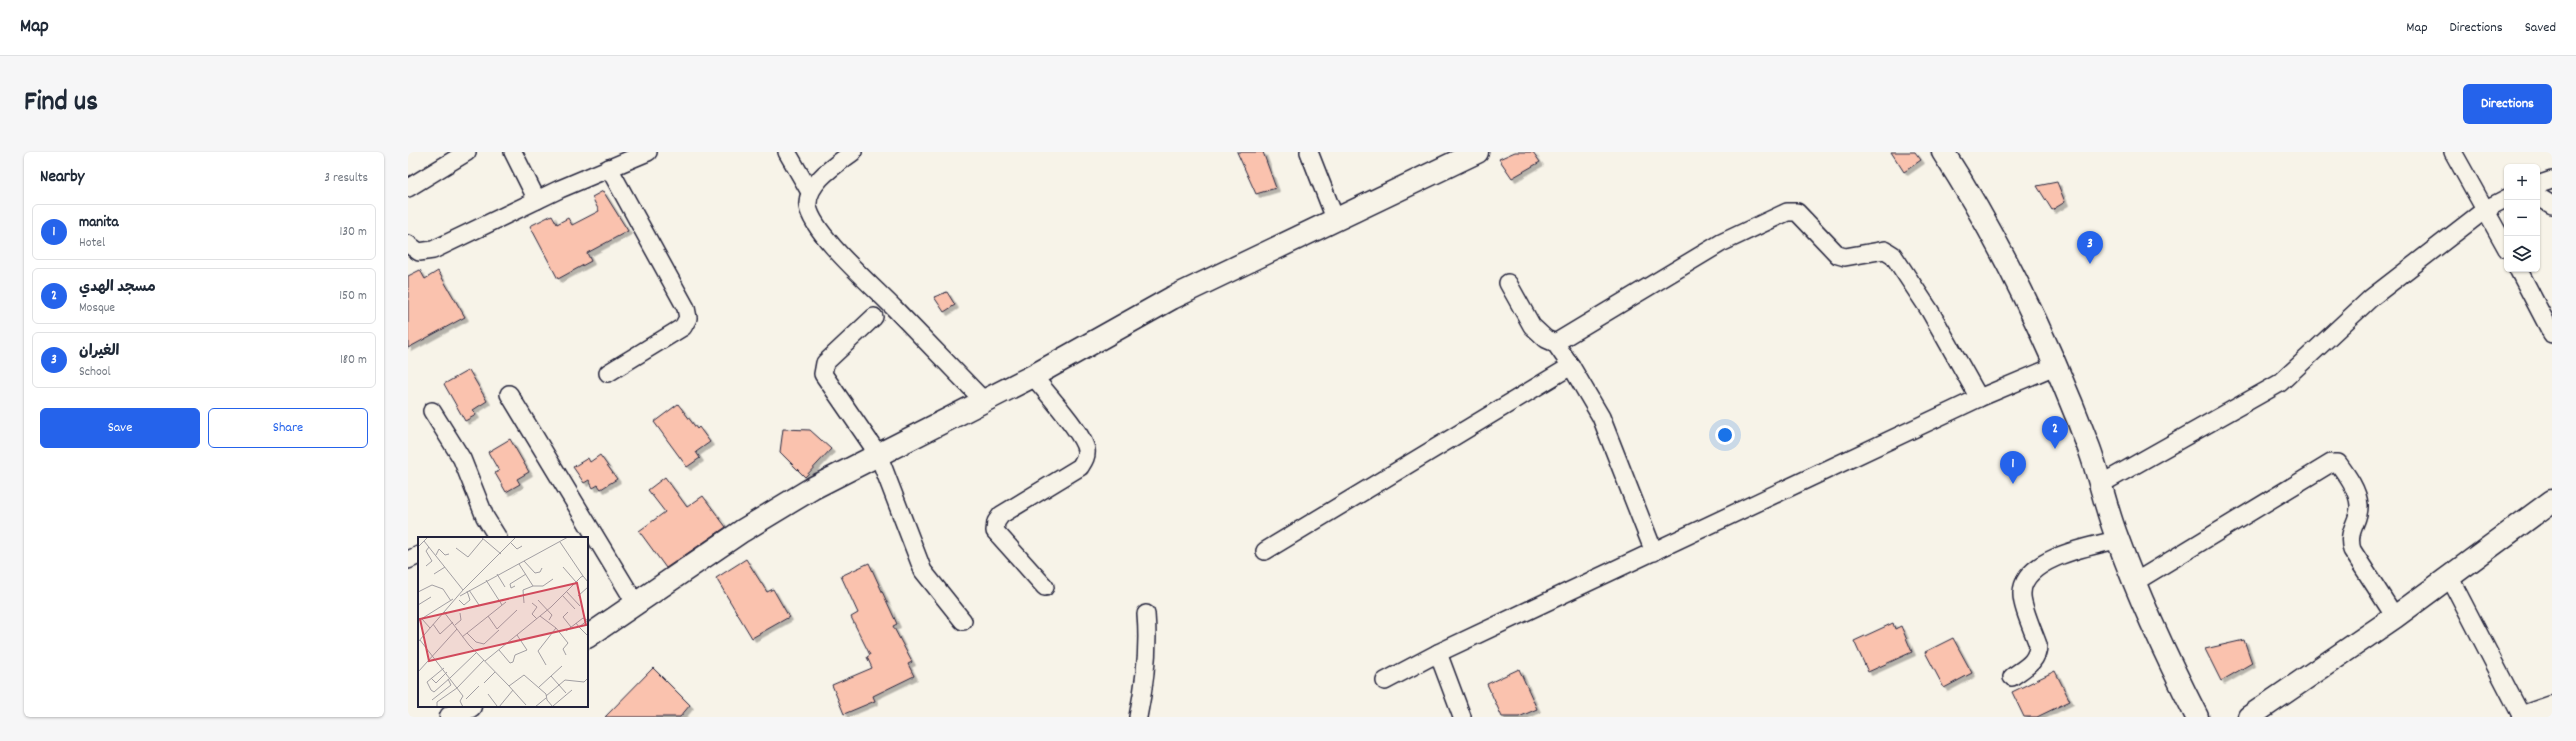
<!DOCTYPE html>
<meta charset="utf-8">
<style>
body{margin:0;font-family:Dekko,"Playpen Sans Arabic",sans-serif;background:#f6f6f7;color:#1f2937}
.controls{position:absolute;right:12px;top:12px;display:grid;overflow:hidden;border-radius:6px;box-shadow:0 1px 3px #0004}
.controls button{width:36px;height:36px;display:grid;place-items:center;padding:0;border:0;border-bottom:1px solid #e0e1e3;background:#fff;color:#1f2937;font:20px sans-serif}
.you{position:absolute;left:1317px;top:283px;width:14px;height:14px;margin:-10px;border:3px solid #fff;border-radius:50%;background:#1a73e8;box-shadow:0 0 0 6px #1a73e833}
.badge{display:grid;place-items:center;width:26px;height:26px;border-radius:50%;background:#2563eb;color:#fff;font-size:13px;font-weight:700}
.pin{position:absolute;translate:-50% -33px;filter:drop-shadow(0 1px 2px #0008)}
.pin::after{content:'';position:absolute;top:21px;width:14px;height:12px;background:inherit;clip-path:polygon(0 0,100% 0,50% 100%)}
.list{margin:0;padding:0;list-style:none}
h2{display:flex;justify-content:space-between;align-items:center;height:52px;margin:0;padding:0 16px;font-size:17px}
h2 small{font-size:13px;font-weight:400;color:#747a83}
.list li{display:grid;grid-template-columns:26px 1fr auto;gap:12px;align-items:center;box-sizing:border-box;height:56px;margin:0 8px 8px;padding:0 8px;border:1px solid #e0e1e3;border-radius:6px}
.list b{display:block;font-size:15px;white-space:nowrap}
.list p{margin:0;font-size:13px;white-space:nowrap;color:#747a83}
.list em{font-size:13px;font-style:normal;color:#747a83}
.actions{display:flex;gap:8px;padding:12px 16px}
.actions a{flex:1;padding:9px 0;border:1px solid #2563eb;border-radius:6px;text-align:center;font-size:14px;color:#2563eb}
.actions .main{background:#2563eb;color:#fff}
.icon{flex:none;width:22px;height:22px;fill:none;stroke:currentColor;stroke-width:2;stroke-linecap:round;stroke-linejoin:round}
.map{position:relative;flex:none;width:2144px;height:565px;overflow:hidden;border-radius:6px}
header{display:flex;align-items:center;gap:24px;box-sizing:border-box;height:56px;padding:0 20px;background:#fff;border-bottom:1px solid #e0e1e3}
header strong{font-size:19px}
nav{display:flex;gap:22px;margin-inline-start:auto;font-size:14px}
.intro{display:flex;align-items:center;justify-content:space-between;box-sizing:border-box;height:96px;padding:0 24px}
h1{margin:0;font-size:28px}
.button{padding:10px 18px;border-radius:6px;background:#2563eb;color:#fff;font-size:14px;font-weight:700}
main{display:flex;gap:24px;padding:0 24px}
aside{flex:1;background:#fff;border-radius:6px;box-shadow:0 1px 3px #0004}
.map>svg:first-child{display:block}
.building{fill:#fac2ae;stroke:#22223b;filter:url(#shadow)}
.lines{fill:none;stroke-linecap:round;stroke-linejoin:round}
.minor-casing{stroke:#22223b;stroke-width:20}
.tertiary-casing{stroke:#22223b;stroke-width:25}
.secondary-casing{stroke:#22223b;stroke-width:25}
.primary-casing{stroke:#22223b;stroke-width:25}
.minor{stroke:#f7f3e8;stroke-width:17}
.tertiary{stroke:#f7f3e8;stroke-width:22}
.secondary{stroke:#f7f3e8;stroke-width:22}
.primary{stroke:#f7f3e8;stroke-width:22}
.inset-road{fill:none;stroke:#a29fa3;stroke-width:1}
.view{fill:#d1495b;fill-opacity:0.15;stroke:#d1495b;stroke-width:2}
.inset-edge{fill:none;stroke:#22223b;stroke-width:2}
</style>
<header>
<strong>Map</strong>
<nav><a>Map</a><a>Directions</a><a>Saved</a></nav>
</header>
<div class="intro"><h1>Find us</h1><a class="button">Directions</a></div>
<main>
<aside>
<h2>Nearby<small>3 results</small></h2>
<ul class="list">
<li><span class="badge">1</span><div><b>manita</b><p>Hotel</p></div><em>130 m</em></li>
<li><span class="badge">2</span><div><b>مسجد الهدي</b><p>Mosque</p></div><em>150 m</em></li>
<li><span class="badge">3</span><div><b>الغيران</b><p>School</p></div><em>180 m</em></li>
</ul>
<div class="actions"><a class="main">Save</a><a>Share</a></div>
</aside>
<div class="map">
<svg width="2144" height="565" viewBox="0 0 2144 565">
<defs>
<filter id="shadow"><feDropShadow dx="3.5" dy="3.5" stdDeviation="0" flood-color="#0004"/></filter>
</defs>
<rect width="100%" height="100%" fill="#f7f3e8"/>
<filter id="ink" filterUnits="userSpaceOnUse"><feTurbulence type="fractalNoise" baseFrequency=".025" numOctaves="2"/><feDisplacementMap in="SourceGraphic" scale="8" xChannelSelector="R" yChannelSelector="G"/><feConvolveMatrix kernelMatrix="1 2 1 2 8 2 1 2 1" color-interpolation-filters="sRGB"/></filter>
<g filter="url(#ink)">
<g class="building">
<path d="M829,0H855L868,36L848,42Z"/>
<path d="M1107,0H1125L1132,10L1104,26L1091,7Z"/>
<path d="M1483,0H1507L1513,8L1496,20Z"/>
<path d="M1649,30L1657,50L1644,58L1629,34Z"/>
<path d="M195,39L220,79L179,101L183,109L150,127L122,74L144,63L149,72L160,66L164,73L191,59L184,45Z"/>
<path d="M12,118L17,127L30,119L57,165L0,196V124Z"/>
<path d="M539,140L547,153L536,160L526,145Z"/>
<path d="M61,218L79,249L65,258L68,263L57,269L36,232Z"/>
<path d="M270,252L289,277L291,275L302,290L288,300L292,306L279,315L246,270Z"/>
<path d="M375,277L402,278L423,297L397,325L372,300Z"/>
<path d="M102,287L121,320L109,327L112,332L98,340L87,321L91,319L80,300Z"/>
<path d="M192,303L209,327L193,337L190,333L185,336L181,328L176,331L165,315L180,306L182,310Z"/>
<path d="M257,325L279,355L295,344L318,375L258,416L231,379L257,360L240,338Z"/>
<path d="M338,407L359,440L365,437L381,465L344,486L308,426Z"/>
<path d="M461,411L489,472L485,474L504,510L500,512L506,524L465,544L467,549L436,562L424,533L464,516L459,505L462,503L443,465L450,461L433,424Z"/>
<path d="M1485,471L1487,477L1493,474L1504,500L1460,520L1446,489Z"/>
<path d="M1545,486L1564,521L1536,536L1517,500Z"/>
<path d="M1836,488L1844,511L1813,529L1797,497Z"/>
<path d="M245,516L282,553L272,565H197Z"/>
<path d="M1111,517L1129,557L1111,565H1094L1079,532Z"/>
<path d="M1647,519L1662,549L1629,565H1616L1604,540Z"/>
</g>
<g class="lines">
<defs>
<g id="minor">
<path d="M105,0L129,48"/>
<path d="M379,0L402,40"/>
<path d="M445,0C429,12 398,31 400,54C404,82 467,136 487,157C517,188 546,218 576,249"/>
<path d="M901,0L928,69"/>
<path d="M2045,0L2099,97"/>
<path d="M2129,33L2144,28"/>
<path d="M0,36L59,0"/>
<path d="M2129,44L2144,53"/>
<path d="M0,92L11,100L25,98L152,37L240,0"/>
<path d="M2110,117L2144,182"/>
<path d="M1100,131L1124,174L1138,187L1147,191L1163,214"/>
<path d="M466,165L417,211L415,222L470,302L515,419L555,469"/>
<path d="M1147,191L1313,91L1379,60H1389L1430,103L1437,105L1477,98L1485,103L1522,159L1571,246"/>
<path d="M200,221L275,175L280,166L278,156L201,16"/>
<path d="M625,224C637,239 676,282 678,298C679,305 675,310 672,315L593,363L588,370L587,379L637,435"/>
<path d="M101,242L228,452"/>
<path d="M24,259L54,307L77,365L90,386"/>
<path d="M1693,332L1872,231L1963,146L2078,57L2099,46"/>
<path d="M857,399L1163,214L1193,265L1246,400"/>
<path d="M0,408L11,403"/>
<path d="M2042,426L2114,565"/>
<path d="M1727,430L1923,311H1930C1938,322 1950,338 1951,353C1952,370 1938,378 1944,398L1987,465"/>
<path d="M1030,501L1054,565"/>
<path d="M1604,525C1616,516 1630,510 1630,493C1626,481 1613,453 1614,441C1615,406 1683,394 1709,388"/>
<path d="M977,529L1030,501L1571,246L1647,214"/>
<path d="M730,565C737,531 741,497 738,462"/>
</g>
<g id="tertiary">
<path d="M1535,0C1595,93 1642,193 1681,296C1692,326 1698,358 1710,388C1732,449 1760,508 1789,565"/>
<path d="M179,485L334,379L405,336L625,224L764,146L1069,0"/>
<path d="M43,565L62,554"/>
</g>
<path id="secondary" d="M1841,565L1987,465L2144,349"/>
<path id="primary" d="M2115,565L2144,555"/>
</defs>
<use href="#minor" class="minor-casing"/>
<use href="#tertiary" class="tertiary-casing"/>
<use href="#secondary" class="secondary-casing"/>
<use href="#primary" class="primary-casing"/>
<use href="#minor" class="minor"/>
<use href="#tertiary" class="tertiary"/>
<use href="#secondary" class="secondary"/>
<use href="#primary" class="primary"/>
</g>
</g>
<g transform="translate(10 385)">
<rect width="170" height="170" fill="#f7f3e8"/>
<path class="inset-road" d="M63,0L83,17M6,4L45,53M142,5L165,39M93,6L99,12L104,9M0,10L10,0M38,11L50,20L65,2M18,18L21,12L27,18L31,17M106,24L117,36L122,35L124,31M101,27L115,49M8,29L14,24L8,14L11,10M145,30L158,45M16,37L27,30M79,37L87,50M68,43L84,68M97,49L93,51L92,47L108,37M51,53L61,68M148,54L162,69M0,55L14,48L25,52L33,64M144,58L157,72M42,59L150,0M160,59L170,50M41,63L46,68L52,63L49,54M120,63L134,78L131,83M106,66L105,53L115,49H125L135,42M114,66L119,70L114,77L119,82M0,68L13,60M26,75L51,108L91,149L106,138L128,157L129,163L135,170M150,75L145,80L153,90M70,79L79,92L99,73M122,79L138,91L120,114L128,128M4,82L12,91M0,84L35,62M158,86L161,90L170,83M15,87L22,97L35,85M37,88L43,83L42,76M161,90L170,99M138,91L150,106L145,112L148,118M148,94L165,81L169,83M49,96L58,105L66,107L81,93M44,100L88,65M2,103L45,159L42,164L45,170M0,105L45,53L98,0M81,113L92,126L95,125L97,118L109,113L99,98M67,124L133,70L163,40L165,39L170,45M26,131L9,145L13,153L16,155L32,141M0,135L39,92M133,139L148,156M13,141L18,146L29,135M32,141L58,116M66,146L77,135M91,149L108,168M121,150L144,129M70,157L79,169M128,159L147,143L166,145L170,141M48,162L61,149M14,163L33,148L30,142M135,169L154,153M19,170V165L39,151L66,123M81,170L95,153M117,170L128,161"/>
<path class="view" d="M159,46L168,88L11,124L2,82Z"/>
<rect width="170" height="170" class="inset-edge"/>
</g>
</svg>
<div class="controls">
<button>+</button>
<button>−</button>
<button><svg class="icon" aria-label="layers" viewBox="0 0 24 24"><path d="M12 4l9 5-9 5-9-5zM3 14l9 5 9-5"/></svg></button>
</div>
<div class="you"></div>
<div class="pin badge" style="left:1605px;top:332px">1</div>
<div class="pin badge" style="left:1647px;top:297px">2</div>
<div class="pin badge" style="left:1682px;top:112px">3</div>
</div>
</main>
